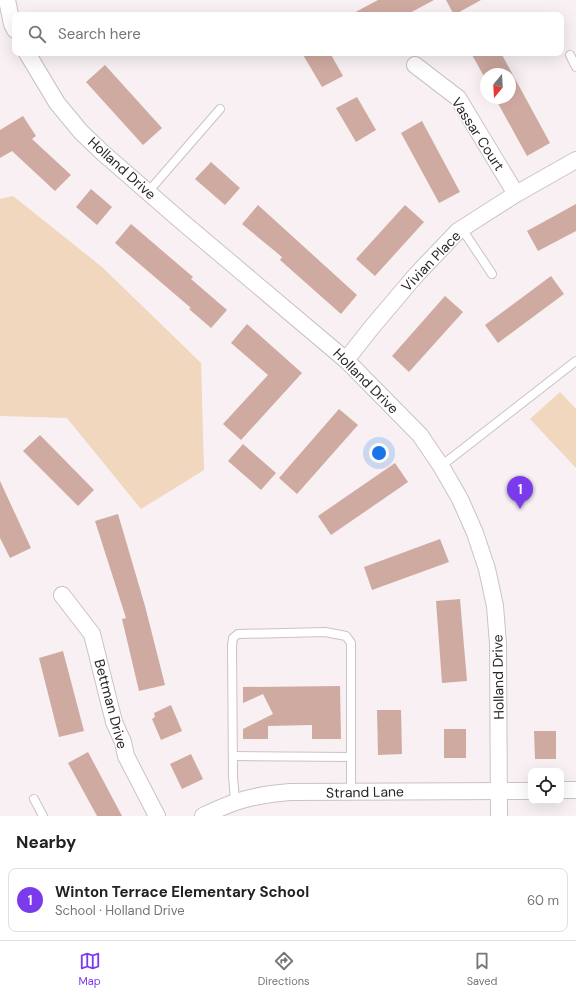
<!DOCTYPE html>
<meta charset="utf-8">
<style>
body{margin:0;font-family:"DM Sans",sans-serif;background:#f2f2f2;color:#202124}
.controls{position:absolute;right:12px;bottom:12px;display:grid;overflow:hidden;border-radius:8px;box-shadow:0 4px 16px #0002}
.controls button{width:36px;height:36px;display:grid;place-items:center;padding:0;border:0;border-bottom:1px solid #e0e0e0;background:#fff;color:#202124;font:20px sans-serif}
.compass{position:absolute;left:480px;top:68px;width:36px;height:36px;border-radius:50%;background:#fff;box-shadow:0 4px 16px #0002;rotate:198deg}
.you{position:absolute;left:379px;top:453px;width:14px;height:14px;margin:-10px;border:3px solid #fff;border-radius:50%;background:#1a73e8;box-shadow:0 0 0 6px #1a73e833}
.badge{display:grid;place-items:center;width:26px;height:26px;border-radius:50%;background:#7c3aed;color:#fff;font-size:13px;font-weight:700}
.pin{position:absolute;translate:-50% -33px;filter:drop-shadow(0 1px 2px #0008)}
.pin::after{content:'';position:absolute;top:21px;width:14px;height:12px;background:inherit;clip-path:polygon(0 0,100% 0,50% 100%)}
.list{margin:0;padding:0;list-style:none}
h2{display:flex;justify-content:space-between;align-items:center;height:52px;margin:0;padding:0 16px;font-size:17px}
h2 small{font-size:13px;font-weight:400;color:#757577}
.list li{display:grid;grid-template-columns:26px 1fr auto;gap:12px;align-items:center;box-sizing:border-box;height:64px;margin:0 8px 8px;padding:0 8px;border:1px solid #e0e0e0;border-radius:8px}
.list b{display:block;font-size:15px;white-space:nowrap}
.list p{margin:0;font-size:13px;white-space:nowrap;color:#757577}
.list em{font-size:13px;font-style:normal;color:#757577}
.icon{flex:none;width:22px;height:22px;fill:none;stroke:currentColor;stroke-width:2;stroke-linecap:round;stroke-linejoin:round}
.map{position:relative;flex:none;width:576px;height:816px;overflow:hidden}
.search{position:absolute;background:#fff;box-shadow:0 4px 16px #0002;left:12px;right:12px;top:12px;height:44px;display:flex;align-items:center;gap:10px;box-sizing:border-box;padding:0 14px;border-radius:8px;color:#757577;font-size:15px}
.sheet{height:124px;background:#fff}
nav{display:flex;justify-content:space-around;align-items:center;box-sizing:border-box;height:56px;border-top:1px solid #e0e0e0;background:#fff;font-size:11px;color:#757577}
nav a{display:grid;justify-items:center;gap:2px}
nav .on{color:#7c3aed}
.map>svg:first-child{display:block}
.green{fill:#f0d7be}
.building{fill:#cfaaa1}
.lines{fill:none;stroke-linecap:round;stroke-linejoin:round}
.service-casing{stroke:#cac2c4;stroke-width:10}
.minor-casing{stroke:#cac2c4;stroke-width:18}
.service{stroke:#fff;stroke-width:8}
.minor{stroke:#fff;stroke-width:16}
.labels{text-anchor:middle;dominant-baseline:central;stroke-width:3;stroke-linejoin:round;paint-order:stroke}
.street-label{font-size:14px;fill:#292627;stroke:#fff}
</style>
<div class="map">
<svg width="576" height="816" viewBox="0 0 576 816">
<rect width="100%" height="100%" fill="#f8f0f2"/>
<g class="green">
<path d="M13,196L102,267L201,363L204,470L141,509L67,418L0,416V199Z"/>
<path d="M560,392L576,409V468L530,419Z"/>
</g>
<g class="building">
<path d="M378,0H434L406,15H350Z"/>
<path d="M446,0H481L454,15Z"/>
<path d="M302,53H330L343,76L322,87Z"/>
<path d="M471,53H501L550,143L527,156L495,98H510V74H486V80Z"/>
<path d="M105,65L162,128L143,145L86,82Z"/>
<path d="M357,97L376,130L356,142L336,108Z"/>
<path d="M23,116L36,136L32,139L71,175L55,191L12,151L0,158V130Z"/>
<path d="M422,121L460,192L439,203L401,133Z"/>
<path d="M211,162L240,188L225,205L195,179Z"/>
<path d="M91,189L112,207L97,225L76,207Z"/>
<path d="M576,204V231L538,251L527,231Z"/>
<path d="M258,205L357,295L341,314L280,260L282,257L242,224Z"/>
<path d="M405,205L424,222L375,276L356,259Z"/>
<path d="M131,224L193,277L191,279L227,310L211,328L189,309L191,308L115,243Z"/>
<path d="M551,276L564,294L498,343L485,325Z"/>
<path d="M445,296L463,312L409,372L392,356Z"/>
<path d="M247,324L302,373L241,440L223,424L268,375L231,343Z"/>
<path d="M339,409L358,425L297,494L279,478Z"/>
<path d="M40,435L94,490L78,506L23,451Z"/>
<path d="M243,444L276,473L261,490L228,461Z"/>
<path d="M395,463L408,482L331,535L318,516Z"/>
<path d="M0,481L31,548L10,558L0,538Z"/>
<path d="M118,514L145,606L165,685L139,691L122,619L126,618L95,521Z"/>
<path d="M440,539L449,562L372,590L364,567Z"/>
<path d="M460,599L467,681L442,683L436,601Z"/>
<path d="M63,651L84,731L59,737L39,658Z"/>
<path d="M340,686L341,739H312V725L268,726V739H243V729L273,714L263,694L243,703V687Z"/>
<path d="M171,705L182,731L161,740L152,719L155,717L154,713Z"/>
<path d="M377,710H401L402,754L378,755Z"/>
<rect x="444" y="729" width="22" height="29"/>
<path d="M534,731H556V759H535Z"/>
<path d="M88,752L122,816H97L68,763Z"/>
<path d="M191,754L203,779L182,789L170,764Z"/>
</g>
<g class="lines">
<defs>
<g id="service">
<path d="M570,55L576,67"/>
<path d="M148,192L220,109"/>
<path d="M462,229L492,274"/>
<path d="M441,466L576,361"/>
<path d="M233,756L351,757"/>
<path d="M34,799L43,816"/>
<path d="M235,802L233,776L232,645L233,638L238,634L325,632L346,636L351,643V792"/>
</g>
<g id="minor">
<path d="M7,0L12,24L15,30"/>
<path d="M27,53L57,103L81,132L103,153L180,220L346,360L420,435L441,466L460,499L475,533L487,569L495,606L498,644L499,816"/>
<path d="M415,65L458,98L516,194"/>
<path d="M346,360L372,327L416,275L458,231L516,194L576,160"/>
<path d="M62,595L92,634L114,722L123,742L126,756L157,816"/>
<path d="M561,790H576"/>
<path d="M203,816C235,800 255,795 290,792L531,791"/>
</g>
</defs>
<use href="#service" class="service-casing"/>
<use href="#minor" class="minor-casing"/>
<use href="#service" class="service"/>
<use href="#minor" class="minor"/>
</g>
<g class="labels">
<g class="street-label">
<text transform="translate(478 134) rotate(57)">Vassar Court</text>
<text transform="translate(122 168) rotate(42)">Holland Drive</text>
<text transform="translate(431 261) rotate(-46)">Vivian Place</text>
<text transform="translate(366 381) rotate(45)">Holland Drive</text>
<text transform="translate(498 677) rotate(-91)">Holland Drive</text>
<text transform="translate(111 704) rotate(75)">Bettman Drive</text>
<text transform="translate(365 792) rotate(-1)">Strand Lane</text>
</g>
</g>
</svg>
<div class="controls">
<button><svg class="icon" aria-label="locate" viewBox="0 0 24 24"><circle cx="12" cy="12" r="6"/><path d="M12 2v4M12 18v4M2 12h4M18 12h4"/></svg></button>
</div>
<svg class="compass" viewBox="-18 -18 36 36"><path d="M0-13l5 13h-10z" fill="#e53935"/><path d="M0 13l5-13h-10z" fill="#757577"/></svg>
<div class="you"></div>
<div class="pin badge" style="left:520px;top:509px">1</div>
<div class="search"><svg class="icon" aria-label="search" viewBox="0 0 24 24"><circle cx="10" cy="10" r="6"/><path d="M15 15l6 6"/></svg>Search here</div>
</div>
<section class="sheet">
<h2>Nearby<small></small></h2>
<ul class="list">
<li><span class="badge">1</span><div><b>Winton Terrace Elementary School</b><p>School · Holland Drive</p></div><em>60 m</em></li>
</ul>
</section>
<nav>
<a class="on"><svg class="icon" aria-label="map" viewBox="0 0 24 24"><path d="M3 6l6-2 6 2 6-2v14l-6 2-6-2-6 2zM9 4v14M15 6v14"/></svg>Map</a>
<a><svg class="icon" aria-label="directions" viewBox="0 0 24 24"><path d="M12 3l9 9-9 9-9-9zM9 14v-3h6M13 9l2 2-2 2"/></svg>Directions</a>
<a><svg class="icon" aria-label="saved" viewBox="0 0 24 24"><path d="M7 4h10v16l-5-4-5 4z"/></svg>Saved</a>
</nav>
